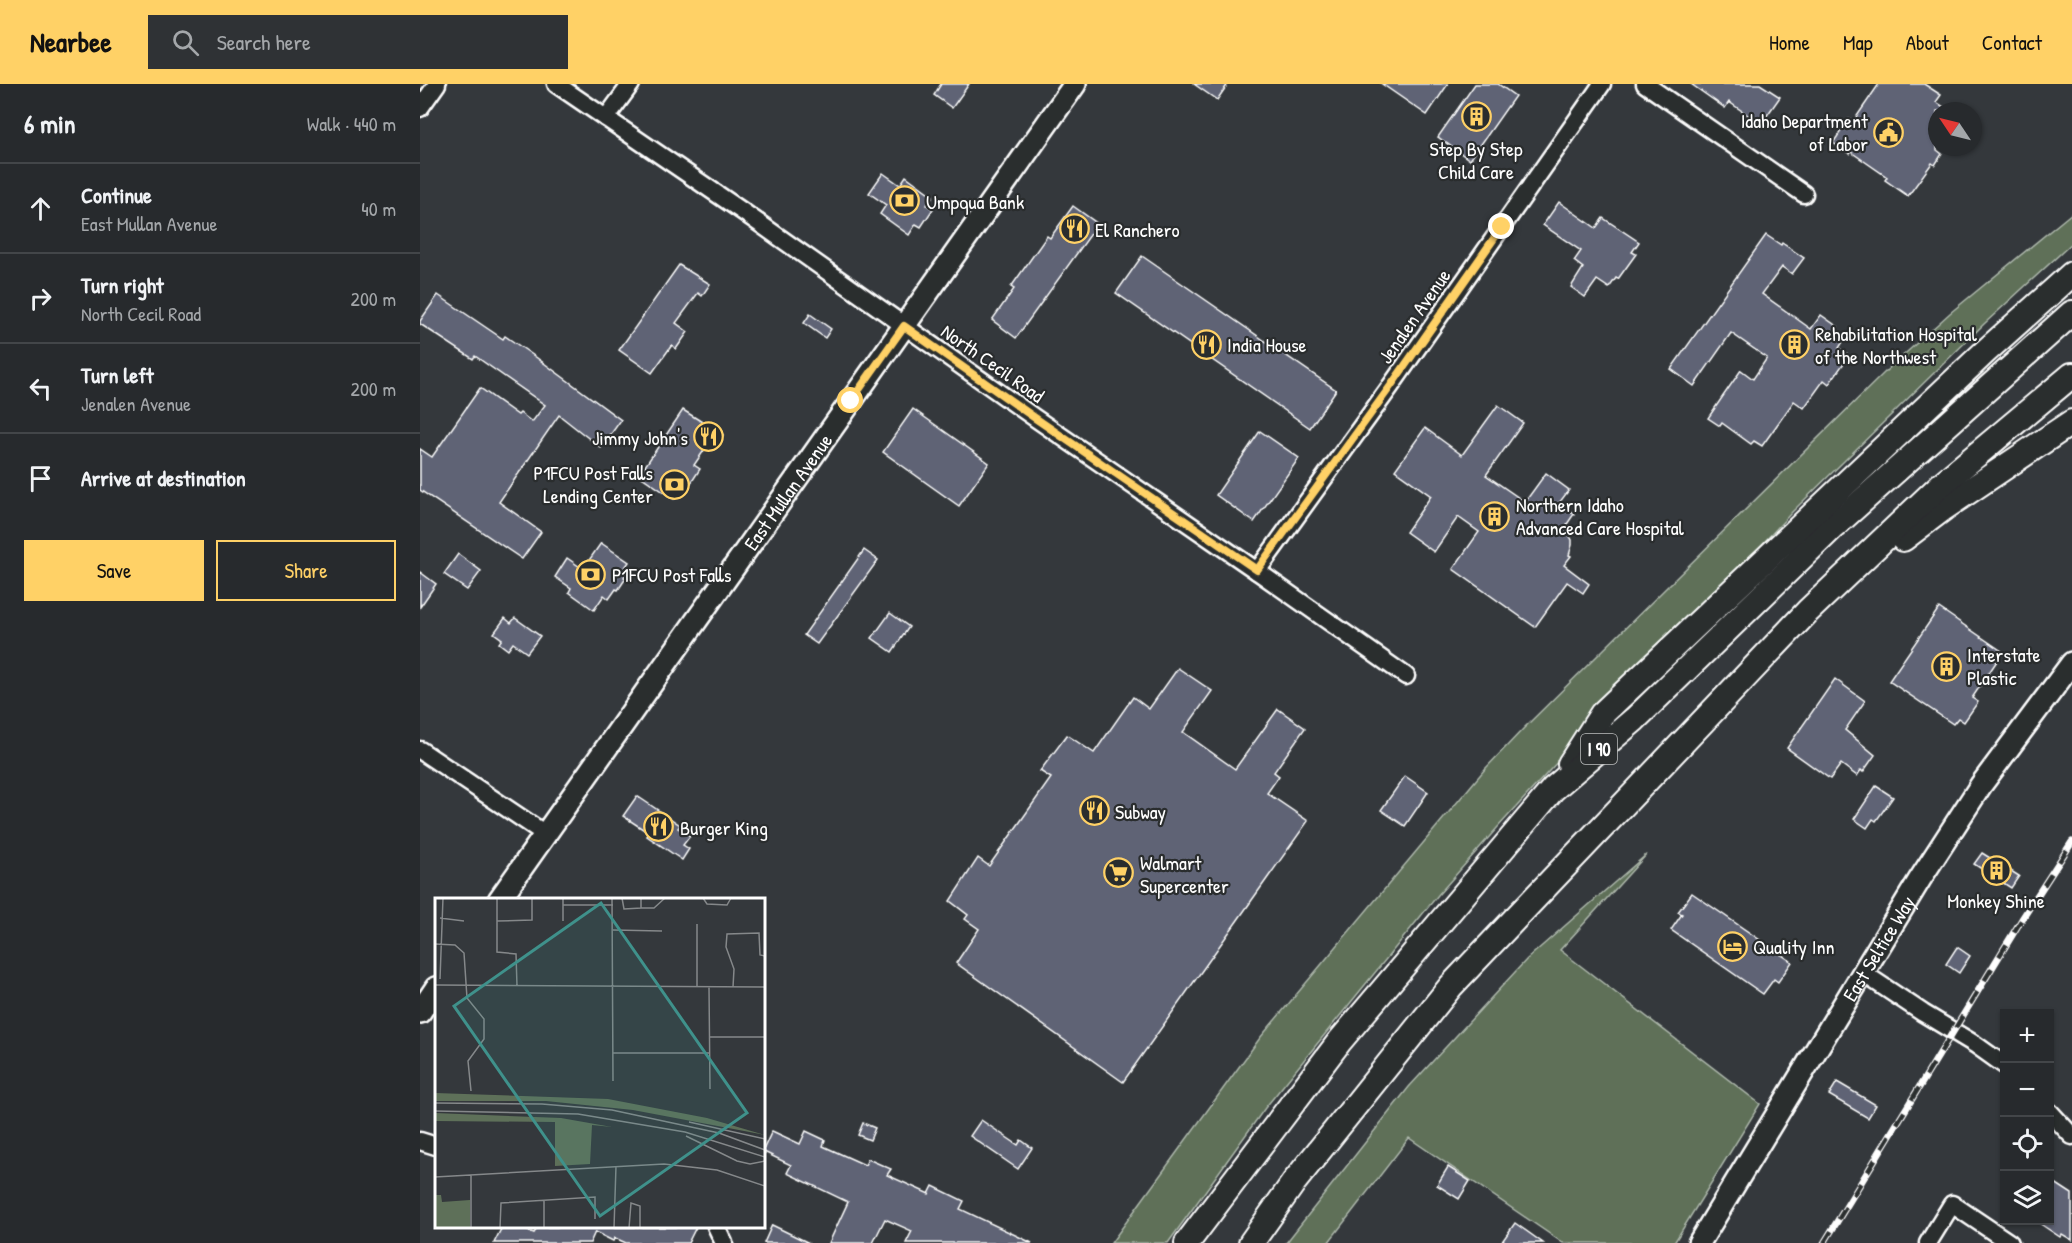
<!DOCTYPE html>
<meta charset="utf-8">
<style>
body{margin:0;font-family:"Patrick Hand",sans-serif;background:#2f3235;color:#f1f3f6}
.controls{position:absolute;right:18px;bottom:18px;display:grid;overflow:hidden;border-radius:0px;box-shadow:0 2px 4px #0004}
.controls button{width:54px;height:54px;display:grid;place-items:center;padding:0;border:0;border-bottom:2px solid #434649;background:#272a2d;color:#f1f3f6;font:30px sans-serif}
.compass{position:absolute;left:1508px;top:18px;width:54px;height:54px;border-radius:50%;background:#272a2d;box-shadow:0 2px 4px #0004;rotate:305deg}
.stop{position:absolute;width:18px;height:18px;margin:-14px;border:4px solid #ffd166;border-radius:50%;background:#fff}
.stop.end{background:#ffd166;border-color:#fff;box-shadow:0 2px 6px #0008}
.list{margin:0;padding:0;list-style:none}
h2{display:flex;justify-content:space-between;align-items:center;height:78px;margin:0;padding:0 24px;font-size:26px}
h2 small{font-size:20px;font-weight:400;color:#a4a7aa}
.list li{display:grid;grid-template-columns:39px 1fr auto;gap:18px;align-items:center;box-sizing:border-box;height:90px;padding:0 24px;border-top:2px solid #434649}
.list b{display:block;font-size:22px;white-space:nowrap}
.list p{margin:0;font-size:20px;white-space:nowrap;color:#a4a7aa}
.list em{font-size:20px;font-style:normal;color:#a4a7aa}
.actions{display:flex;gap:12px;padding:18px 24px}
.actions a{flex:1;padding:14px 0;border:2px solid #ffd166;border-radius:0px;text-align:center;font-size:21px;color:#ffd166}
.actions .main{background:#ffd166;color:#111}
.icon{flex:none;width:33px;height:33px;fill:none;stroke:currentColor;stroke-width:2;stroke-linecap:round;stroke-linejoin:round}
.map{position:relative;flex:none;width:1652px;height:1159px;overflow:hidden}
header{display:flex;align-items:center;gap:36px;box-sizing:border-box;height:84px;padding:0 30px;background:#ffd166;color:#111}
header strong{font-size:28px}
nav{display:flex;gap:33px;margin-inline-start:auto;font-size:21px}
.search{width:420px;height:54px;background:#2f3235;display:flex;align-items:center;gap:15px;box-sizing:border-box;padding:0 21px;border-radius:0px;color:#a4a7aa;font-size:22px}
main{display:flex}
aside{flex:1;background:#272a2d}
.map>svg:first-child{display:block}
.green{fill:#5e7059;stroke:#aeb8ac;stroke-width:1.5}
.building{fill:#5e6375;stroke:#fff;stroke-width:1.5}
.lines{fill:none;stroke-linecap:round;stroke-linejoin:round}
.minor-casing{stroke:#fff;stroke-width:21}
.major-casing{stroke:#fff;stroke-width:26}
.highway-casing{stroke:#fff;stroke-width:28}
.minor{stroke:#2a2d2e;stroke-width:16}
.major{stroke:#2a2d2e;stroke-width:21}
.highway{stroke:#2a2d2e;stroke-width:24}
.rail-casing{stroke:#fff;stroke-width:7}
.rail{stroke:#2a2d2e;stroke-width:4.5;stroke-dasharray:14;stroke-linecap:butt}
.route{stroke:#ffd166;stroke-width:8}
.labels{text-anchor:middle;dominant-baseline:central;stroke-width:4.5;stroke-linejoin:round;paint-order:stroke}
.shield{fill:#2a2d2e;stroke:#bfc0c0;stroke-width:1.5}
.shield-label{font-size:18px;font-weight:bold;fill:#fff}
.poi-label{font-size:20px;fill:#fff;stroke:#2a2d2e;text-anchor:start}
.street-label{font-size:20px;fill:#fff;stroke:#2a2d2e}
.inset-road{fill:none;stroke:#85888a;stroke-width:1.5}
.view{fill:#3f918b;fill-opacity:0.15;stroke:#3f918b;stroke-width:3}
.inset-edge{fill:none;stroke:#fff;stroke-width:3}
</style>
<header>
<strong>Nearbee</strong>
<div class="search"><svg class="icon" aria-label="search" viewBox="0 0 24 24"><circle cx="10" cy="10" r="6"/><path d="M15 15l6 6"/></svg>Search here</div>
<nav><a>Home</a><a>Map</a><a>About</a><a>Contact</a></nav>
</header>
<main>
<aside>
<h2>6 min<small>Walk · 440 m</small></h2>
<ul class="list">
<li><svg class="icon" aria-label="ahead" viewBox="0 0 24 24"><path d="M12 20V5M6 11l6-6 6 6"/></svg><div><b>Continue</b><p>East Mullan Avenue</p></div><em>40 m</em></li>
<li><svg class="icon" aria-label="right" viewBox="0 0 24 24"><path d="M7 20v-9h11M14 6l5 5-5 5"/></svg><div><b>Turn right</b><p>North Cecil Road</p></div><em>200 m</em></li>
<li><svg class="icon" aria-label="left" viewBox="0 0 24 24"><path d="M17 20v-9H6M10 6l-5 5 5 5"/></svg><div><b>Turn left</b><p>Jenalen Avenue</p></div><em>200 m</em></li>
<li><svg class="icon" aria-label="arrive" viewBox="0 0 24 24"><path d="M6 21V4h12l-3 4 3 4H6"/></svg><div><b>Arrive at destination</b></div></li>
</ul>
<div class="actions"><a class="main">Save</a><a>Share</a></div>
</aside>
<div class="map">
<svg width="1652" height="1159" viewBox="0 0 1652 1159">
<rect width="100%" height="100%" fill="#34383c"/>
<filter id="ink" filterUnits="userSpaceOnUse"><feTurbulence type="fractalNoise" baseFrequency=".0167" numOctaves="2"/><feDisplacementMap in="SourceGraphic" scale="12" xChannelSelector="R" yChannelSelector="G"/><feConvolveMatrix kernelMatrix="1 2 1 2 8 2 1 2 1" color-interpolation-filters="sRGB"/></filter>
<g filter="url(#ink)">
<g class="green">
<path d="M1652,129V159L1564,240L1372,428L1284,523L1213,595L1078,743L1018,811L845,1024L748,1159H691L840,954L1065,685L1104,644L1466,287L1530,229Z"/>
<path d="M1227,770L1140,866L1340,1020L1254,1159H1143L989,1054L908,1159H866L989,1003L1107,875Z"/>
</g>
<g class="building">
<path d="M521,0H549L532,24L514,11Z"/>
<path d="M774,0H808L797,16Z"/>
<path d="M962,0H1028L1007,31Z"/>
<path d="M1055,0H1078L1095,12L1050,76L1018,53Z"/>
<path d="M1271,0H1340L1360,13L1341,40L1309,18L1305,24Z"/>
<path d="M1459,0H1504L1521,11L1516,18L1530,27H1517V66L1522,70L1515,81L1512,79L1488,112L1465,96L1467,93L1431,68L1430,70L1413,59L1429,35L1433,38Z"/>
<path d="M463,89L480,101L486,92L513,112L507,121L513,125L501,143L496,140L489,151L460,130L466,121L449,109Z"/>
<path d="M1139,118L1176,144L1183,134L1219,158L1212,168L1216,170L1198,195L1196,194L1189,204L1177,196L1165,213L1151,203L1163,184L1154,177L1161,167L1123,141Z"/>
<path d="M653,122L678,140L596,254L572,236L594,205L591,203L627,152L630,154Z"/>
<path d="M1346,151L1361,161L1362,159L1384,174L1372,190L1362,183L1342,210L1391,245L1401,231L1418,243L1414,249L1424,256L1419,264L1429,272L1409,300L1404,296L1384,324L1374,317L1342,362L1334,357L1331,360L1302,339L1300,342L1288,334L1321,286L1333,295L1347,274L1311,249L1274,302L1251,285Z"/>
<path d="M722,172L916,306L890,344L696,209Z"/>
<path d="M259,181L290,200L282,212L278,209L256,239L268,248L256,265L252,261L232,289L199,266Z"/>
<path d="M18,211L83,255L85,252L117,274L201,336L181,364L139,331L79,418L121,448L102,475L0,406V365L12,373L60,304L98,331L100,329L112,338L125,321L55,272L53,275L0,240V237Z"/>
<path d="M390,230L411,245L405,254L384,239Z"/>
<path d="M1078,321L1103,339L1066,391L1105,418L1126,389L1149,406L1139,419L1154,430L1145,443L1152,456V461L1149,471L1151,472L1144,481L1169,500L1163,509L1147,498L1115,543L1033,485L1059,448L1038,433L1014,468L986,448L1011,412L975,386L1005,344L1042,371Z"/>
<path d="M493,325L569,379L539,422L463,368Z"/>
<path d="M263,326L303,351L293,366L287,362L274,381L280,385L271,399L267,396L254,415L219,391Z"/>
<path d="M840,347L879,374L834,438L796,411Z"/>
<path d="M181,459L209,478L204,485L208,487L204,493L206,494L198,506L196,505L189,515L184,511L174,526L149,508L151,504L135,493L147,474L163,485Z"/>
<path d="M444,466L458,476L397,560L384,551Z"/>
<path d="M38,470L61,487L47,506L24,490Z"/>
<path d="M0,488L16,500L0,523Z"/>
<path d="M1519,524L1583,568L1552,614L1558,618L1544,638L1538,634L1533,640L1469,597Z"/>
<path d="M470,529L489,543L472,568L452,554Z"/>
<path d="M85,534L91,539L95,534L120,552L107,569L93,559L88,566L79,559L82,555L74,549Z"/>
<path d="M758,584L792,607L763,648L815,685L858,625L885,644L854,688L859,692L847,709L888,737L703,998L536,879L559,845L545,835L548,831L530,817L558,774L569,782L631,694L620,687L647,651L674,669L713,613L729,625Z"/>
<path d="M1415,595L1445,617L1425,646L1455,671L1443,688L1441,686L1437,692L1421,680L1410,695L1367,664Z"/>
<path d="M985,692L1008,708L985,742L961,726Z"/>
<path d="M1456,702L1473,713L1456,737L1453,735L1447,744L1434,735Z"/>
<path d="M217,712L260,741L258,744L270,752L263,761L269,765L262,776L227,752L229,749L203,732Z"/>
<path d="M1562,769L1599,792L1591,804L1554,780Z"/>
<path d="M1272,809L1372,878L1358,898L1354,895L1343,910L1251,846L1262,830L1258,828Z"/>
<path d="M1537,863L1550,872L1539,889L1526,880Z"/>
<path d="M1417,998L1456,1021L1448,1034L1409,1011Z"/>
<path d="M561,1036L598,1061L601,1056L612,1064L598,1085L550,1052Z"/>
<path d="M443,1039L455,1044L450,1056L438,1051Z"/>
<path d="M352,1047L380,1060L386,1047L405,1056L403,1062L445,1081L448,1075L471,1085L467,1091L509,1110L513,1102L544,1117L540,1125L612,1159H486L492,1147L465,1135L453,1159H409L428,1118L367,1089L371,1081L344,1068V1064Z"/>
<path d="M1028,1083L1050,1097L1039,1115L1017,1101Z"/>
<path d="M1629,1095L1652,1110V1156L1642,1150L1640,1153L1616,1137H1629Z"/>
<path d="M1095,1139L1123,1159H1081Z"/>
<path d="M352,1141L389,1159H344Z"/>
<path d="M82,1143H98L114,1149L118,1143H276L268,1159H206L195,1154L193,1157L175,1148L170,1159H74Z"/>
</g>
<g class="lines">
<defs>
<g id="minor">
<path d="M136,0L322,127L615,334L837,487L986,592"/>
<path d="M1225,0L1384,110"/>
<path d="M0,24L17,0"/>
<path d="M186,34L211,0"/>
<path d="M837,487L970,303L1182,0"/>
<path d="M0,666L125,750"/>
<path d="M1443,889L1503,929L1556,961L1584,981"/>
<path d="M1630,1028L1652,1052"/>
<path d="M0,1057L16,1062"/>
<path d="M296,1142L304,1159"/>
<path d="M1508,1159L1532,1120L1590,1159"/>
</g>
<g id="major">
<path id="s1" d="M79,816L655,0"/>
<path d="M0,928L16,904"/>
<path id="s2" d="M1279,1159L1500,795L1561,701L1652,579"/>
</g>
<g id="highway">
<path d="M1483,455L1524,424L1652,338"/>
<path d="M1150,680L1182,630L1566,267L1652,190"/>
<path d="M767,1159L919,958L1133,705L1215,635L1413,443L1652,229"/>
<path d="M831,1159L874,1098L1031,902L1388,527L1523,399L1652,291"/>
</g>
</defs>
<use href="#minor" class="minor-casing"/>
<use href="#major" class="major-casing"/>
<use href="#highway" class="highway-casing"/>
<use href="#minor" class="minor"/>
<use href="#major" class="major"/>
<use href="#highway" class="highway"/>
<defs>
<path id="rail" d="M1404,1159L1602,835L1652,758"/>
</defs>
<use href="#rail" class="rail-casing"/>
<use href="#rail" class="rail"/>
</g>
</g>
<g class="lines" filter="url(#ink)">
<path class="route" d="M431,317L484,242L615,334L837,486L970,303L1082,143"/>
</g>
<defs>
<symbol id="building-ring" viewBox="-11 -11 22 22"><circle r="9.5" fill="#2a2d2e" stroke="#ffd166" stroke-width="1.5"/><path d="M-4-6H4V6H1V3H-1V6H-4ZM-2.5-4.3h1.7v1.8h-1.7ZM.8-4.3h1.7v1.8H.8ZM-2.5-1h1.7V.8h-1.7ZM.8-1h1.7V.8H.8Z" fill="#ffd166"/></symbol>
<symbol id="civic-ring" viewBox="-11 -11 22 22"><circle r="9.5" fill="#2a2d2e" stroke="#ffd166" stroke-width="1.5"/><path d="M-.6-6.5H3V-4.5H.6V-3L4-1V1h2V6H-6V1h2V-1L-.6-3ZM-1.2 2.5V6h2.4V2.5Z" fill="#ffd166"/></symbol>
<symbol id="bank-ring" viewBox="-11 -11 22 22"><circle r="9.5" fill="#2a2d2e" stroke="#ffd166" stroke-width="1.5"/><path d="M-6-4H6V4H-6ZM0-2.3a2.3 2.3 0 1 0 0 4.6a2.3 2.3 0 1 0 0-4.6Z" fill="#ffd166"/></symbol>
<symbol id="restaurant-ring" viewBox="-11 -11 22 22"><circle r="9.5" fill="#2a2d2e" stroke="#ffd166" stroke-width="1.5"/><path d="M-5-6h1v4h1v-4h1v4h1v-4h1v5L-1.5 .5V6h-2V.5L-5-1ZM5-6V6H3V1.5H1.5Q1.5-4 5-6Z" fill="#ffd166"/></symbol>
<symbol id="supermarket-ring" viewBox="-11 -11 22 22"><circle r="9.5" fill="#2a2d2e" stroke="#ffd166" stroke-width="1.5"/><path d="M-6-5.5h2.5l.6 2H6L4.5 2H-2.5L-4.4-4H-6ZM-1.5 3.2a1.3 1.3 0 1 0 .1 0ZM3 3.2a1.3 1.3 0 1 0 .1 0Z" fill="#ffd166"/></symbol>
<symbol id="hotel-ring" viewBox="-11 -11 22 22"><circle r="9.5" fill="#2a2d2e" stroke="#ffd166" stroke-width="1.5"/><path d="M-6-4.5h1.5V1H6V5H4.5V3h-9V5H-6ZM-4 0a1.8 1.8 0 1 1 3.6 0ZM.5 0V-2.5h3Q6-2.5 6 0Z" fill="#ffd166"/></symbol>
</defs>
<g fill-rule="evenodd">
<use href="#building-ring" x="1040" y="16" width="33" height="33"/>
<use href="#civic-ring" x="1452" y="32" width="33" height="33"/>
<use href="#bank-ring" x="468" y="100" width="33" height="33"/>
<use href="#restaurant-ring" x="638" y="128" width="33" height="33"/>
<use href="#restaurant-ring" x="770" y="244" width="33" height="33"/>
<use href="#building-ring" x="1358" y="244" width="33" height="33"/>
<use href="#restaurant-ring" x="272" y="336" width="33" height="33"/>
<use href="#bank-ring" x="238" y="384" width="33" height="33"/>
<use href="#building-ring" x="1058" y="416" width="33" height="33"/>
<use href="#bank-ring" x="154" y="474" width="33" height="33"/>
<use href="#building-ring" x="1510" y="566" width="33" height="33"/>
<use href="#restaurant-ring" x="658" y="710" width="33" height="33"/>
<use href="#restaurant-ring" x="222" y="726" width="33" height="33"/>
<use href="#building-ring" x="1560" y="770" width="33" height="33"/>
<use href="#supermarket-ring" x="682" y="772" width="33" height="33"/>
<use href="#hotel-ring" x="1296" y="846" width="33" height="33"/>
</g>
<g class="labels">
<rect class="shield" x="1161" y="650" width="36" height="30" rx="4.5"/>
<g class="shield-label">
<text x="1179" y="665">I 90</text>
</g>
<g class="poi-label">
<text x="1448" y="36" text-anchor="end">Idaho Department<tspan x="1448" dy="23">of Labor</tspan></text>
<text x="1056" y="64" text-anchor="middle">Step By Step<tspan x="1056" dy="23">Child Care</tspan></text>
<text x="506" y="117">Umpqua Bank</text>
<text x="675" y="145">El Ranchero</text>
<text x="1395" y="249">Rehabilitation Hospital<tspan x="1395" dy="23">of the Northwest</tspan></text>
<text x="807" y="260">India House</text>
<text x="268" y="353" text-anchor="end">Jimmy John's</text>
<text x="233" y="388" text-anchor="end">P1FCU Post Falls<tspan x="233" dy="23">Lending Center</tspan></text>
<text x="1096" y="420">Northern Idaho<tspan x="1096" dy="23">Advanced Care Hospital</tspan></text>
<text x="192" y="490">P1FCU Post Falls</text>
<text x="1547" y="570">Interstate<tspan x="1547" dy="23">Plastic</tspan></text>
<text x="695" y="727">Subway</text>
<text x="260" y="743">Burger King</text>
<text x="720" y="778">Walmart<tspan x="720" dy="23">Supercenter</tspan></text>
<text x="1576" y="816" text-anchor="middle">Monkey Shine</text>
<text x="1333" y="862">Quality Inn</text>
</g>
<g class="street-label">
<text transform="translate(994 232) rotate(-55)">Jenalen Avenue</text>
<text transform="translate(573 279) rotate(35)">North Cecil Road</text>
<text stroke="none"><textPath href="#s1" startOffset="500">East Mullan Avenue</textPath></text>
<text stroke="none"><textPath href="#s2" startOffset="345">East Seltice Way</textPath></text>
</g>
</g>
<g transform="translate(15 814)">
<rect width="330" height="330" fill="#34383c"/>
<path d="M0,195L173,201L272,220L330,237L198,212L111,203H0ZM0,215L126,220L177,229L157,227L155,266L120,268V224L0,223ZM0,297H6L7,304L35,302V330H0Z" fill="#5e7059"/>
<path class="inset-road" d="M62,0V54L81,56L82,88M177,0L178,183M187,0L189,11L206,10V0M268,0L272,6L292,7L296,0M128,7H178M206,10H219L230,0M5,20L29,23M62,23L97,22V0M128,23V0M262,26V89M178,32L227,33M0,46L20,47L29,55L32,100L49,121V141L33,163L36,193M5,81L8,0M0,87L330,89M274,89L275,191M298,89L299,71L291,49L292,36L324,35L325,57L330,58M274,139H330M178,155H274M0,205L107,206L177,212L284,235L330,252M0,213L143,216L250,234L330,259M254,224L330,241M251,238L302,263L315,266L330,263M36,277V330M0,279L229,266L282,272L330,288M65,330L66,305L160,299V321M109,330V302M179,330L181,268M194,330L196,305L205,308V330"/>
<path class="view" d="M166,5L312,215L165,318L19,108Z"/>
<rect width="330" height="330" class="inset-edge"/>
</g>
</svg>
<div class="controls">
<button>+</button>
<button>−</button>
<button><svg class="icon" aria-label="locate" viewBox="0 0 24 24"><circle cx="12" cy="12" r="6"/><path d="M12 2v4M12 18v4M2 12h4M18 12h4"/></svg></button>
<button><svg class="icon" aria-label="layers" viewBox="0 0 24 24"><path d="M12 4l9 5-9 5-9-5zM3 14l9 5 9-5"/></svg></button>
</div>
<svg class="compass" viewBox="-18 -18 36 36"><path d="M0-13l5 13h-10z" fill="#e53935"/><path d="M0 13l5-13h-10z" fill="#a4a7aa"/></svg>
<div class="stop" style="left:431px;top:317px"></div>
<div class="stop end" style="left:1082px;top:143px"></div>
</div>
</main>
